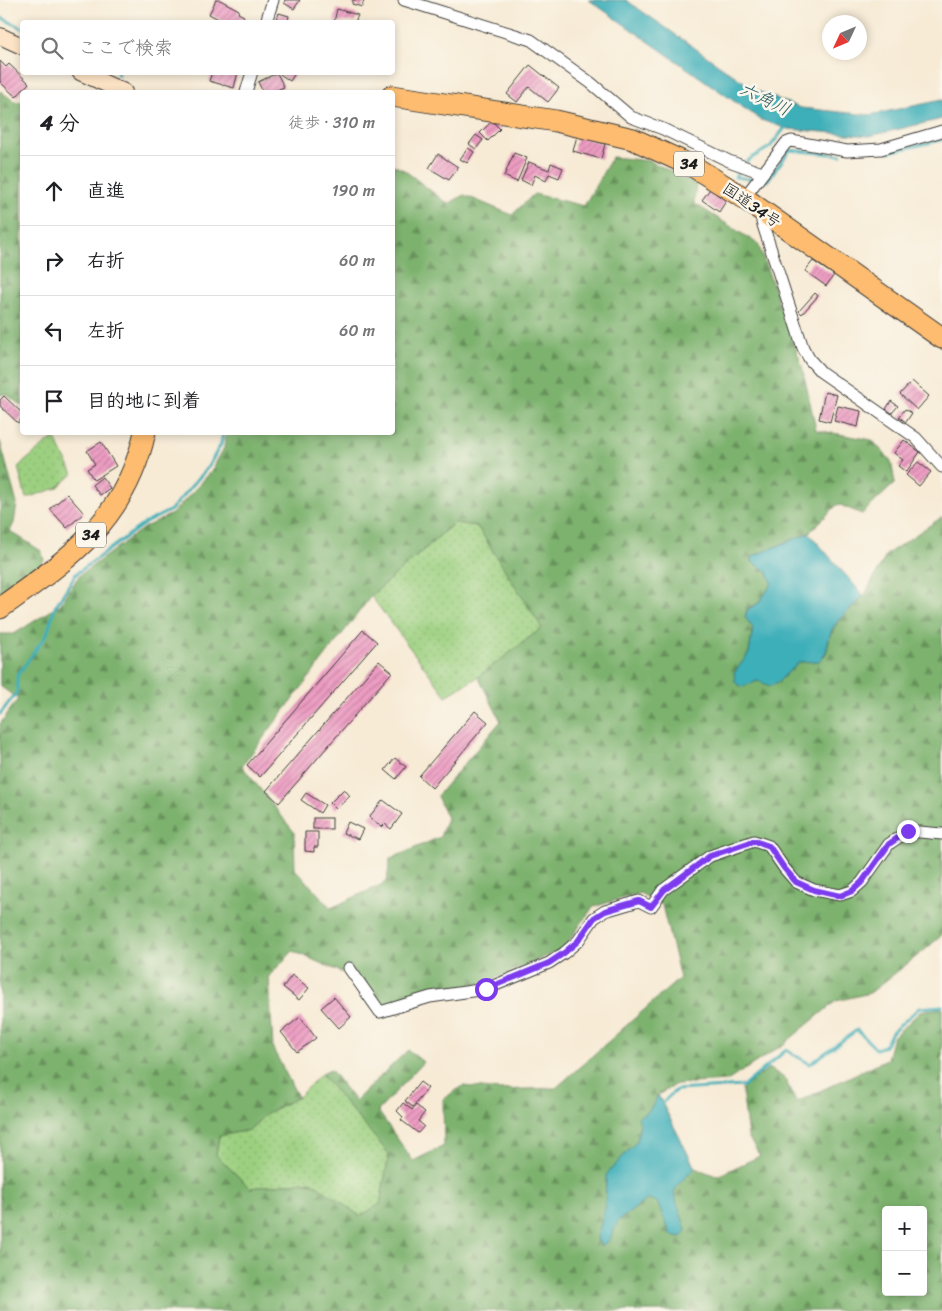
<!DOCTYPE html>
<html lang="ja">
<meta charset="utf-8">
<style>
body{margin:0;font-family:Sriracha,"Klee One",sans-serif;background:#f2f2f2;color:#202124}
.controls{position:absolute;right:15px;bottom:15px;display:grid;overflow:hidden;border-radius:5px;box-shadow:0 2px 8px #0003}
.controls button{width:45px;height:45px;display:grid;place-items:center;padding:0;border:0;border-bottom:1px solid #e0e0e0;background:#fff;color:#202124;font:25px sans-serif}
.compass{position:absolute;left:822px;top:15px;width:45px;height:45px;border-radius:50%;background:#fff;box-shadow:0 2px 8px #0003;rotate:226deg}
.stop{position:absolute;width:15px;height:15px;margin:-11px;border:4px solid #7c3aed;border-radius:50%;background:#fff}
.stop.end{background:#7c3aed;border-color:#fff;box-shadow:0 1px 5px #0008}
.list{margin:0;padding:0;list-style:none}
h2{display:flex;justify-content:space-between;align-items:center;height:65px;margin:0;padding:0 20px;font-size:21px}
h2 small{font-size:16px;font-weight:400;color:#757577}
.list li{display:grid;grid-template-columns:32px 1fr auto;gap:15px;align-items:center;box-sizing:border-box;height:70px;padding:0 20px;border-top:1px solid #e0e0e0}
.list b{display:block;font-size:19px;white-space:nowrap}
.list em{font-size:16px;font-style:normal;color:#757577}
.icon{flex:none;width:28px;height:28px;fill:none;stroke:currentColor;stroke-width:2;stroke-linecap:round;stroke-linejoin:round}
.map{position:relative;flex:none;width:942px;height:1311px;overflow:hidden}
.search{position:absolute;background:#fff;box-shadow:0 2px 8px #0003;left:20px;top:20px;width:375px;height:55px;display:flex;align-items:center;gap:12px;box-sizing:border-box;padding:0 18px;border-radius:5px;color:#757577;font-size:19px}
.panel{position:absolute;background:#fff;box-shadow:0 2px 8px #0003;left:20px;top:90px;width:375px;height:345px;border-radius:5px}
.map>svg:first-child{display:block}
.green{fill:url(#green-dots);stroke:#5c764e}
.forest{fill:url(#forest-firs);stroke:#4c6745;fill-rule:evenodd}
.water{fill:#3eafb9;stroke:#2d666a}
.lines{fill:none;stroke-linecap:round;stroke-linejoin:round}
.stream{stroke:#3eafb9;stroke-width:3}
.building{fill:url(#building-hatch)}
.street-casing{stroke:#3d3b38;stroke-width:13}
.secondary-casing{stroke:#3d3b38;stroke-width:18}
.highway-casing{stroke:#3d3b38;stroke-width:23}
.street{stroke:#fff;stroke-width:11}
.secondary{stroke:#fee4c6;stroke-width:16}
.highway{stroke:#fdbc70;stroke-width:21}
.route{stroke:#7c3aed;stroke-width:6}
.labels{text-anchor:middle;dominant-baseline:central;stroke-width:5;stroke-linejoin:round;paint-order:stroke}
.shield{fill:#fbf7ec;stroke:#5f5e5a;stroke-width:1}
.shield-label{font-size:15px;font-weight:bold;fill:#1c1c1c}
.street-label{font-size:16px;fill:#1c1c1c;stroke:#fbf7ec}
.water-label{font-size:18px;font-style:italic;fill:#2b5e63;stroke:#fbf7ec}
</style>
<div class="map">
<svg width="942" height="1311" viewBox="0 0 942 1311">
<defs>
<pattern id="green-dots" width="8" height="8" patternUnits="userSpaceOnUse" patternTransform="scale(1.25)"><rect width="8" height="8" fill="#9cd080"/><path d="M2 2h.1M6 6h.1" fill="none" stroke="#86b26e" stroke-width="1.8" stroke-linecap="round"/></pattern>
<pattern id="forest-firs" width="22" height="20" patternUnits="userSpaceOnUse" patternTransform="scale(1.25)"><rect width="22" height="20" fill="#7db26e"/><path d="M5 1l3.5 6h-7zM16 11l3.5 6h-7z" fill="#66905a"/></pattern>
<pattern id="building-hatch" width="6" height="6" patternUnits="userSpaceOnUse" patternTransform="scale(1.25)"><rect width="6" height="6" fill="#ee9dc3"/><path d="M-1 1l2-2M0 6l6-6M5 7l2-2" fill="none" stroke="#c07f9e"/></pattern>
</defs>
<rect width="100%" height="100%" fill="#fbf7ec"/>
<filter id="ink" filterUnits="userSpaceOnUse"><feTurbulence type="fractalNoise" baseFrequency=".02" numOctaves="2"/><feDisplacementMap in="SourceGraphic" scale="10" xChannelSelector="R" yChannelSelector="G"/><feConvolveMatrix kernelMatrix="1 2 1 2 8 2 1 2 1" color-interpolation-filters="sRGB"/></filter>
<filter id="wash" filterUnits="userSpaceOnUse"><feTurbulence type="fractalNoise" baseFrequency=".0096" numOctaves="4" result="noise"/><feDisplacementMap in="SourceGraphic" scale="20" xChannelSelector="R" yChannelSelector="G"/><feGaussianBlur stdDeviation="1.12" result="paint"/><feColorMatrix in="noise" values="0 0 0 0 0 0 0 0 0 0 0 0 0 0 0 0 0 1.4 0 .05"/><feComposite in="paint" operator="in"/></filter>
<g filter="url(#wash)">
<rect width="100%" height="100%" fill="#f7ebd6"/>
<g class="green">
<path d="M54,437L73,474L57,488L26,498L18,467Z"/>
<path d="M454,523L477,526L542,628L478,677L446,696L371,596Z"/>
<path d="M321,1074L389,1154L380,1205L360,1216L311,1181L250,1188L216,1155L219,1136L249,1130L267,1113L298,1097Z"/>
</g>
<g class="forest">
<path d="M0,91L14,101L22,102V406L6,394L0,395Z"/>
<path d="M612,157L650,161L696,184L694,203L758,244L802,366L816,430L872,440L891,461L895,483L862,514L838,504L809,533L753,556L752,562L767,571L772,583L759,603L747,609L745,617L753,627L749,653L734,673L741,687L758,681L778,682L799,662L819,661L826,654L831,632L840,620L864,596L887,554L942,517V935L926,949L870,993L836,1001L784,1044L727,1081L676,1084L658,1095L695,1168L717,1176L760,1156L748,1137L742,1089L769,1068L784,1078L797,1102L887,1059L893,1037L921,1011L942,1008V1311H0V724L18,699L0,686V634H14L60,605L79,576L145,527L172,514L211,472L224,448L226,433L392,432L393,165L404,170L448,204L464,195L512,215L534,194L584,206ZM454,523L477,526L542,628L478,677L501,721L437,796L447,818L440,837L390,859L387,882L331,908L295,869L294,832L242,766L371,596ZM640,893L662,905L680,978L556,1088L499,1090L463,1086L443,1099L444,1146L413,1161L378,1111L423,1062L408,1050L355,1101L331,1070L321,1074L389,1154L380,1204L360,1216L311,1181L250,1188L216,1155L219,1136L249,1130L267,1113L298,1097L273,1049L269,976L293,951L348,975L371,1007L487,982L563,949L593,907ZM886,1210H923V1292H886Z"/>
<path d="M0,441L17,504L14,523L10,531L41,551L44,560L39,567L22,576L0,594Z"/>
</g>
<g class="water">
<path d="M589,0H626L755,90L801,108L870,115L942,100V119L870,136L788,129L761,120Z"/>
<path d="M809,533L864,596C853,607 837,618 831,632C826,645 830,651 819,661L799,662L778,682L770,686L758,681L741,687L735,682L734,673L749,653L753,628L745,617L748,609L759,603L772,583L767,571L752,562L753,556Z"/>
<path d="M658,1095L695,1168L677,1186L674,1194L686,1230L681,1237L671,1235L657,1202L648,1199L618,1221L609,1241L601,1246L597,1238L605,1208L606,1175L637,1141L640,1124L638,1117L650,1110Z"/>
</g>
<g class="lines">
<g class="stream">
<path d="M0,17L22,28"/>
<path d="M117,72L118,75"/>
<path d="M889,152L942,140"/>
<path d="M746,163L750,159L770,147L787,125"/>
<path d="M742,168L735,177L750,179"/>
<path d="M767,181L790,150L841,155"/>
<path d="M0,714L17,692V676L47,634L55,607L76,574L145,523L171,510L208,467L221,444L223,432"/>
<path d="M662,1103L676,1090L744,1086L786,1050L810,1064L857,1030L876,1049L885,1046L892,1032L919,1008L942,1006"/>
</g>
</g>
<g id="blocks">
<g class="building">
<path d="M216,0H220L239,10L238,13L244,16L241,22H224L209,14Z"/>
<path d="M285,0H300L294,9L284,3Z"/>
<path d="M353,0H364L362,7L352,4Z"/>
<path d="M337,9L358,15L355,22H334Z"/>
<path d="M279,13L289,16L288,20L293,21L292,22H276Z"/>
<path d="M0,61L6,67L9,64L29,83L16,97L0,82Z"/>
<path d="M530,65L559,88L548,102L529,87L517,102L507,94Z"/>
<path d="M212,72H238L234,88L209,81Z"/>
<path d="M281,72H296L290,81L280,74Z"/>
<path d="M277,73L284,87L272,92H263L258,82Z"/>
<path d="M492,121L500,129L488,141L480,133Z"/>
<path d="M476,135L483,140L476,149L469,144Z"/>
<path d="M577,136L605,144L601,159L573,151Z"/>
<path d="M468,148L474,152L467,163L460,159Z"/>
<path d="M514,153L527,158L517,182L504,176Z"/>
<path d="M438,154L458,167L449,180L429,168Z"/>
<path d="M529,162L549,170L551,163L563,168L559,178L549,174L546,181L535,175L531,185L521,180Z"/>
<path d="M710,189L726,201L719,212L702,200Z"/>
<path d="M813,261L834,275L826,286L805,271Z"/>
<path d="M815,293L818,296L802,314L799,311Z"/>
<path d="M912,381L929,396L917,410L900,394Z"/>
<path d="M825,392L837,395L830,422L819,419Z"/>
<path d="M4,396L22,413V418L18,423L0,406V400Z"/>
<path d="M891,401L898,406L892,413L886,409Z"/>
<path d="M838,406L861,411L858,427L834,421Z"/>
<path d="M905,409L912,413L906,422L899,417Z"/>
<path d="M904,440L920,452L906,472L898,466L903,460L894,453Z"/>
<path d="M101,442L116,466L94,480L87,469L95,464L87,451Z"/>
<path d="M918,462L931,472L919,486L906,475Z"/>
<path d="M102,477L110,488L100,495L92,485Z"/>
<path d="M67,494L84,513L67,528L50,509Z"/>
<path d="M363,630L377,642L260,777L247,765Z"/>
<path d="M379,661L392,672L279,803L266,791Z"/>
<path d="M475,711L488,722L432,788L419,776Z"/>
<path d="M395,758L406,767L396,779L385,770Z"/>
<path d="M344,789L350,796L336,809L330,803Z"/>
<path d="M306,793L325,805L320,813L301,800Z"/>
<path d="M383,800L402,814L391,829L385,824L382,827L369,817Z"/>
<rect x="313" y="818" width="19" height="11"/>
<path d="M348,822L363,829L358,839L343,833Z"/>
<path d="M305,832H318V847H314V852L305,851Z"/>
<path d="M292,975L309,988L299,1000L283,987Z"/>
<path d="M334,997L351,1017L339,1028L321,1008Z"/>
<path d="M300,1017L316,1038L297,1052L281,1032Z"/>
<path d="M420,1082L428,1088L413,1107L405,1101Z"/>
<path d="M403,1103L412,1110L416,1105L425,1112L418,1121L424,1126L418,1133L401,1120L403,1117L397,1111Z"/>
</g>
</g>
</g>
<g filter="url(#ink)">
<use href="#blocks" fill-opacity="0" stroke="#3d3b38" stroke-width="1"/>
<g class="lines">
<defs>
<g id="street">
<path d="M404,0L531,40L591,83L631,117L663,129L729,161L762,173"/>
<path d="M266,22L273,0"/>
<path d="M246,92L252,72"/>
<path d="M744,198L786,143L791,141L847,151L881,149L942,131"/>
<path d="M762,211V222L803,348L810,360L821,372L916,438L942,467"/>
<path d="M349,968L380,1012L430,997L486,989L549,963L564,953L578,941L594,918L605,911L639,901L651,907L663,890L710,856L754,841L769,846L784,868L796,882L814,890L840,895L852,891L862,882L889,844L908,831L942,834"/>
</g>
<g id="secondary">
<path d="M0,36L22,46"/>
<path d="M80,72L124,92"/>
</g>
<g id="highway">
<path d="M392,96L556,121L633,139L694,167L744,198L942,338"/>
<path d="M0,608C69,559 126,520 145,432"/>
</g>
</defs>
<use href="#street" class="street-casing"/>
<use href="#secondary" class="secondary-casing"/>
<use href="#highway" class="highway-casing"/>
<use href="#street" class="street"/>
<use href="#secondary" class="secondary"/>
<use href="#highway" class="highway"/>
</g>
</g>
<g class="lines" filter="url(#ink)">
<path class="route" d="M486,989L549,963L564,953L578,941L594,918L605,911L639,901L651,907L664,890L710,856L754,841L769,846L784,868L796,882L814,890L840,896L852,891L862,882L889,844L908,831"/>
</g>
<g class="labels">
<g class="shield">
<rect x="674" y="151.5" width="30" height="25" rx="4"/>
<rect x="76" y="522.5" width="30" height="25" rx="4"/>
</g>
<g class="shield-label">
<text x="689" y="164">34</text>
<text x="91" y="535">34</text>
</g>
<g class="street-label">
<text transform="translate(752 205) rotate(34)">国道34号</text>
</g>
<g class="water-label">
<text transform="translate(765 99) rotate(26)">六角川</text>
</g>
</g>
</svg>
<div class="controls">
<button>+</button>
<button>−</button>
</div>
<svg class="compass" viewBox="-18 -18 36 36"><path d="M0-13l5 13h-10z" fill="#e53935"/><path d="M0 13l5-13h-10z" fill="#757577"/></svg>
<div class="stop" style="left:486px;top:989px"></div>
<div class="stop end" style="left:908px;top:831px"></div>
<div class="search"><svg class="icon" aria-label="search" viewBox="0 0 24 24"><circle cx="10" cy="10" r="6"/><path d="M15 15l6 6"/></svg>ここで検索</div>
<section class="panel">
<h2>4 分<small>徒歩 · 310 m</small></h2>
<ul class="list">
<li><svg class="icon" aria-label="ahead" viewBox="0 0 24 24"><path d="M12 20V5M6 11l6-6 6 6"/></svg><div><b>直進</b></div><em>190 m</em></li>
<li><svg class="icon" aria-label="right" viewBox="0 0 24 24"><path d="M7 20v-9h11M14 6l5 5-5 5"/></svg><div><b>右折</b></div><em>60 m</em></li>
<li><svg class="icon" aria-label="left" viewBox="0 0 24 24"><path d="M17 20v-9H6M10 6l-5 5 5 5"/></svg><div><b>左折</b></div><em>60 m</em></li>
<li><svg class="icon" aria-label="arrive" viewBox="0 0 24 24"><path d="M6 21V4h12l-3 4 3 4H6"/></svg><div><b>目的地に到着</b></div></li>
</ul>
</section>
</div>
